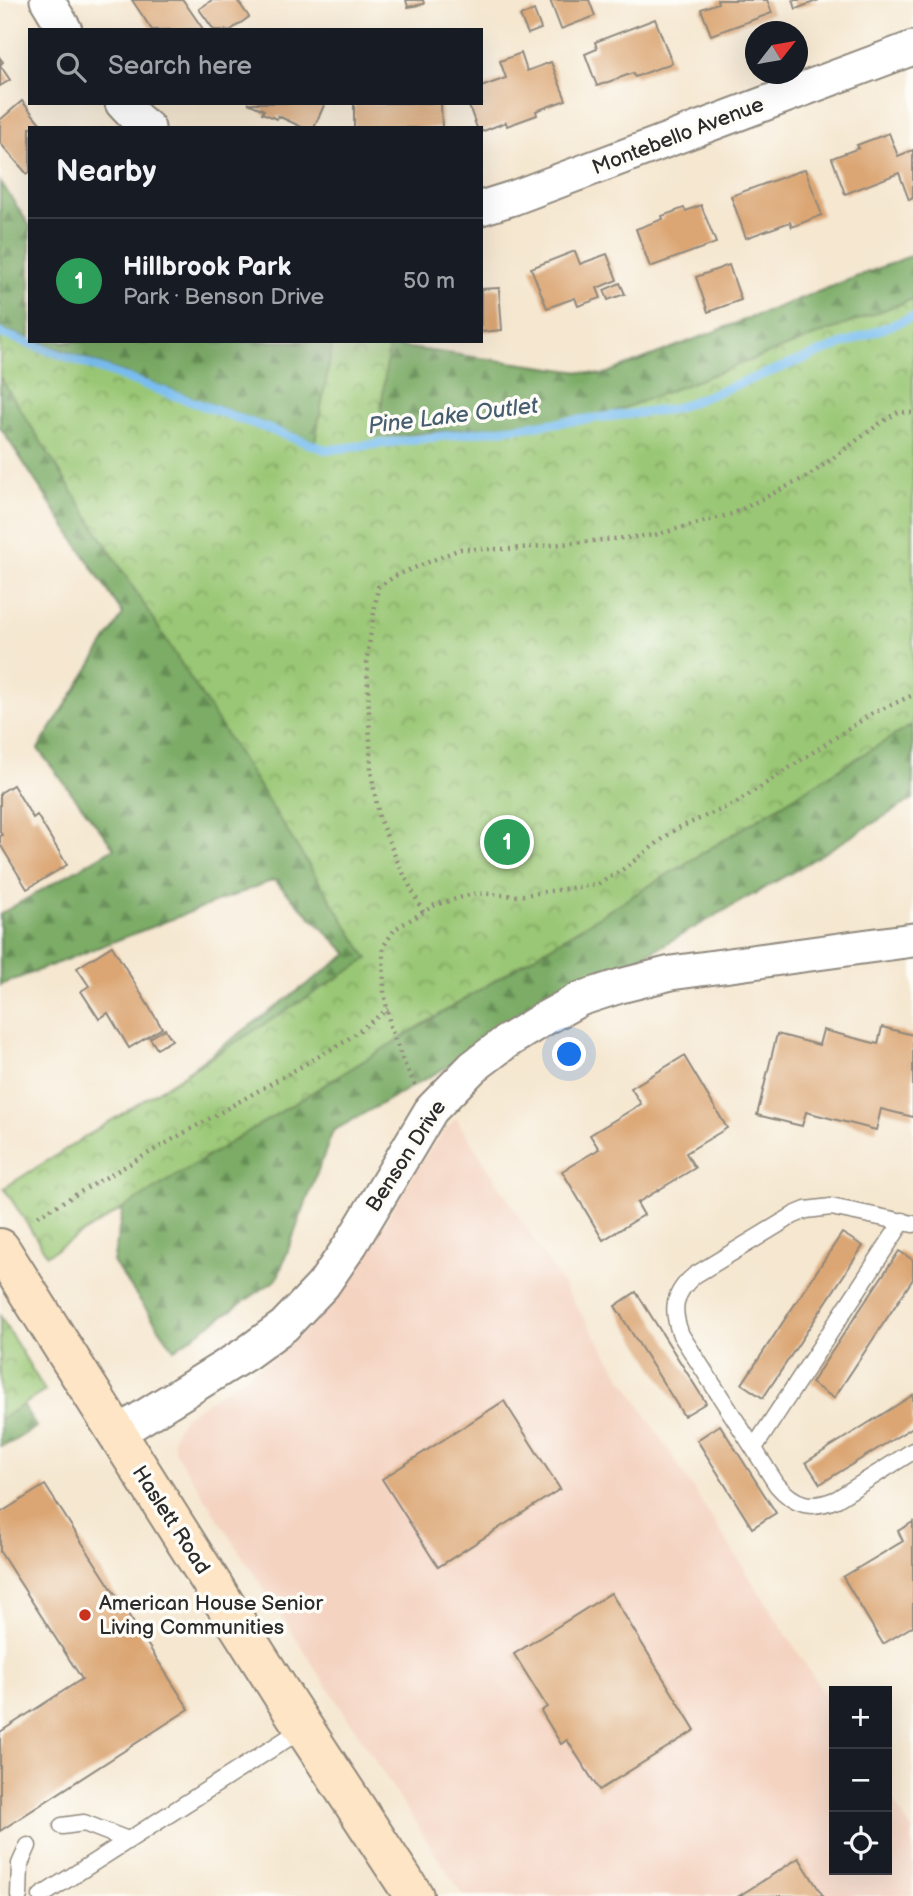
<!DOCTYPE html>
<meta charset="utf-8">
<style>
body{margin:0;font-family:"Balsamiq Sans",sans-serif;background:#20242c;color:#f1f3f6}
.controls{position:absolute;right:21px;bottom:21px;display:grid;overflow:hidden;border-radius:0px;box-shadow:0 7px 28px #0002}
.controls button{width:63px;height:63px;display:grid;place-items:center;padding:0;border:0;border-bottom:2px solid #363941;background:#171b24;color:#f1f3f6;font:35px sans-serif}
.compass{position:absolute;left:745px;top:21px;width:63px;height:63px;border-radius:50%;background:#171b24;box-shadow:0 7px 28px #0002;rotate:59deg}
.you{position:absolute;left:570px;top:1055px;width:24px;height:24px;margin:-18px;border:5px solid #fff;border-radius:50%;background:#1a73e8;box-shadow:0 0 0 10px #1a73e833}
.badge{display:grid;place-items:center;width:46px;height:46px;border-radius:50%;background:#0b8043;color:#fff;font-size:23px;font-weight:700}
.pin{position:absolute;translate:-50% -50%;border:4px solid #fff;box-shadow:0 2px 7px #0006}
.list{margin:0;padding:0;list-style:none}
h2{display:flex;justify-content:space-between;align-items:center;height:91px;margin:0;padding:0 28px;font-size:30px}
h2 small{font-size:23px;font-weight:400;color:#9ea1a6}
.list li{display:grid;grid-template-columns:46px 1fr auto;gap:21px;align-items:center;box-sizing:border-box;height:126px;padding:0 28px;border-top:2px solid #363941}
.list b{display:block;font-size:26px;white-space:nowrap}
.list p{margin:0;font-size:23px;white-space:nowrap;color:#9ea1a6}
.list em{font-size:23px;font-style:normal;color:#9ea1a6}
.icon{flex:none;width:38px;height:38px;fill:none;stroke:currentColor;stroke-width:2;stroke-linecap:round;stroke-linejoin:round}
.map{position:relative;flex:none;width:913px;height:1896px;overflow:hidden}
.search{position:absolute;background:#171b24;box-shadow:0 7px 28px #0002;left:28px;top:28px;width:455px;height:77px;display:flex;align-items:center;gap:18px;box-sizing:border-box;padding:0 24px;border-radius:0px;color:#9ea1a6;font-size:26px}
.panel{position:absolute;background:#171b24;box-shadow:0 7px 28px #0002;left:28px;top:126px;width:455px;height:217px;border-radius:0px}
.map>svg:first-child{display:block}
.built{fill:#f4d3c1}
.forest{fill:url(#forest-firs);stroke:#536c48;stroke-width:2}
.park{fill:url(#park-crowns);stroke:#627950;stroke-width:2}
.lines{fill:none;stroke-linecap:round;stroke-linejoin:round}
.stream{stroke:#79bef0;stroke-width:9}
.building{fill:#dba673}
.service-casing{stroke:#90897e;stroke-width:19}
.minor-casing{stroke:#90897e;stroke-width:37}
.secondary-casing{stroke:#90897e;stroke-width:42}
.path{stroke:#90897e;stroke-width:4.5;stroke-dasharray:2 5;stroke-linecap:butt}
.service{stroke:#fff;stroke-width:16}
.minor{stroke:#fff;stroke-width:33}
.secondary{stroke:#fde5c5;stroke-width:38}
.poi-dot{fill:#c8321e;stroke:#fdfcf7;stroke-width:2.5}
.labels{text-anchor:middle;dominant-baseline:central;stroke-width:7;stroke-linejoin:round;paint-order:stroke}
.street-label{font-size:21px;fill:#2b2b2b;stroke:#fdfcf7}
.poi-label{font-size:21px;fill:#2b2b2b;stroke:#fdfcf7;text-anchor:start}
.water-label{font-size:23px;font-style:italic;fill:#465e70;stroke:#fdfcf7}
</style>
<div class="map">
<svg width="913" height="1896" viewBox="0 0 913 1896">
<defs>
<pattern id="forest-firs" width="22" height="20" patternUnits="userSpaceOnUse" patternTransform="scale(1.75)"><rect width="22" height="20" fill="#7bac66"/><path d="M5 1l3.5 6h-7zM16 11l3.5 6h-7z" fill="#658c54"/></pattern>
<pattern id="park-crowns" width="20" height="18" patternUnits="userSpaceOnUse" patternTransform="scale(1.75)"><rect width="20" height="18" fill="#9ac774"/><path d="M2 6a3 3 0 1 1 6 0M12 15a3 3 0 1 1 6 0" fill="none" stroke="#7ea25f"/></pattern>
</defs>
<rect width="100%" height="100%" fill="#fdfcf7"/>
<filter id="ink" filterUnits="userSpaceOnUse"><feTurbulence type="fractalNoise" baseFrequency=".0143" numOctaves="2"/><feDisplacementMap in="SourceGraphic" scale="14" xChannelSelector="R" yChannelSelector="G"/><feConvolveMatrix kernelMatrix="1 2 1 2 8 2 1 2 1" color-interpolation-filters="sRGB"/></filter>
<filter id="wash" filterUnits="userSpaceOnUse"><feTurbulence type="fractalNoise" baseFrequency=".00686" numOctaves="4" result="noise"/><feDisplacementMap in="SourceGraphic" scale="28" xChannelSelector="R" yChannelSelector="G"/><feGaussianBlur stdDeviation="1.57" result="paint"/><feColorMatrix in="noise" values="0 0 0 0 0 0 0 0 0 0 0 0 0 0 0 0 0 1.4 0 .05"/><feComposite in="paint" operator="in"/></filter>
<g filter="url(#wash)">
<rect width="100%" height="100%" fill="#f5e7d0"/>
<path class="built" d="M456,1118L834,1709V1870H887V1791L913,1832V1896H463L175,1452L173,1441L175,1431L184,1417L284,1350L329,1306L350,1280L368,1252L406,1185L429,1150Z"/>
<g class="forest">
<path d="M0,181L30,226V341H360L602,375L913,255V799L791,873L333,1131L277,1279L174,1349L113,1262L142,1105L348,954L274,880L0,985V914L114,848L38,749L123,614L0,427Z"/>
<path d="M0,1366L36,1427L10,1443L0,1446Z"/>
</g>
<g class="park">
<path d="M913,299V724L47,1255L4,1188L368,959L0,377V328L30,339V341H37L315,442L333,341H389L378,437L603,416Z"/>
<path d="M0,1316L45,1391L0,1419Z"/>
</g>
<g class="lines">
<path class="stream" d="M0,333L327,450L673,409L913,317"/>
</g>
<g id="blocks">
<g class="building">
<path d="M132,0H183L203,29L152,30Z"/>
<path d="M212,0H237L249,17L231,30H214L199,9Z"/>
<path d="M406,0H423L424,4L408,7Z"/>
<path d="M550,0H589L595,16L561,29Z"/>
<path d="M717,0H767L772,13L711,35L701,9L718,3Z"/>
<path d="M793,0H819L796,9Z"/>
<path d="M534,10L541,29L528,34L520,16Z"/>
<path d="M655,19L672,63L635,77L633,73L597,86L585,54L597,49L595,42Z"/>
<path d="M521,53L527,71L551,62L566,100L536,111L537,115L507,126L506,122L481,132V128H477L468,103H481V87L506,78L500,61Z"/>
<path d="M0,58L3,62L0,65L10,80L0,86Z"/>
<path d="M22,101L44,128H30V172L27,174L0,143V120Z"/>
<path d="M248,103H325L314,128H304L278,116L277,119L262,113L264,110Z"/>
<path d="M354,103H441L442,128H354Z"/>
<path d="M889,133L898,156L913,150V198L909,200L899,173L845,194L832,158L859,148L857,145Z"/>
<path d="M805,169L822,215L792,227L790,222L746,238L731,196Z"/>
<path d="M701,205L716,243L650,267L636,229L663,219L662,216L684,208L686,211Z"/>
<path d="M575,251L580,264L607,254L617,280L597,288L601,298L578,306L575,298L547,308L531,268Z"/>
<path d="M729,265L741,300L708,312L696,277Z"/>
<path d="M620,283L625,294L608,300L604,290Z"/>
<path d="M499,288L502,330L481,332V289Z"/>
<path d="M13,785L33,818L37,815L67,865L27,889L0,844V836L2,835L0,832V793Z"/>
<path d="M112,946L162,1028L129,1048L108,1013L99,1019L81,991L89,986L77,968Z"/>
<path d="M882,1027L913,1035V1117L881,1109L876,1130L806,1112L802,1126L757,1115L777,1034L819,1045L823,1030L878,1044Z"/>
<path d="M165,1029L172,1040L157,1049L150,1038Z"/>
<path d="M684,1056L727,1128L686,1153L695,1168L637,1203L644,1215L603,1240L562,1171L599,1149L590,1135L641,1104L631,1088Z"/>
<path d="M842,1233L863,1246L763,1398L742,1384Z"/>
<path d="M899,1251L913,1260V1279L834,1398L811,1383Z"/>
<path d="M636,1292L706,1403L684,1416L615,1306Z"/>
<path d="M913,1395V1427L820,1484L806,1462Z"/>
<path d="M504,1401L560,1489L438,1567L382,1479Z"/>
<path d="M720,1425L776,1513L752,1528L697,1440Z"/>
<path d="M45,1485L189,1709L0,1831V1732L82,1679L0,1552V1513Z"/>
<path d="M913,1522V1626L883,1644L843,1577L903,1541L898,1531Z"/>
<path d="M611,1593L695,1730L599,1790L567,1740L561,1744L541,1711L547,1707L514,1654Z"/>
<path d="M799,1858L823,1896H739Z"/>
</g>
</g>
</g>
<g filter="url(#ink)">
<use href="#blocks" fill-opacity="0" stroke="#90897e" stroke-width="2"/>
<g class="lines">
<defs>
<g id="service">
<path d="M913,1224L831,1207L806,1210L794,1215L695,1275C673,1293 671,1310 681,1335L777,1485C795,1506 811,1510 837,1499L913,1451"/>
<path d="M754,1448L903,1221"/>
<path d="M62,1826L84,1823L128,1840"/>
<path d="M19,1896L20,1864L28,1846"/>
<path d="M41,1896L304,1728"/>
</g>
<g id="minor">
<path d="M47,0L65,30"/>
<path d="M122,103L138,120L148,128"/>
<path d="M481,208L513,198L913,48"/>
<path d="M116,1434L247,1353L284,1326L323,1285L351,1244L431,1110L473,1067L506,1042L540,1021L580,999L620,986L671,973L913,940"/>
</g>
<path id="secondary" d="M0,1248L288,1704L414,1896"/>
</defs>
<use href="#service" class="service-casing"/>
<use href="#minor" class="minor-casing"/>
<use href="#secondary" class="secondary-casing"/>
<g class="path">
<path d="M423,912L398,863L379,818L371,771L367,657L378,587L397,575L460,549H510L655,535L732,514L810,475L879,424L898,412L913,413"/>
<path d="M415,1085L403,1061L390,1026L384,991L383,947L395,929L435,905L476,893L517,896L598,884L622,870L676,829L736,803L871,714L913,695"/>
<path d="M38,1216L344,1042L388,1009"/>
</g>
<use href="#service" class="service"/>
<use href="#minor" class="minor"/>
<use href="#secondary" class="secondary"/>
</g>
</g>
<circle class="poi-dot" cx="85" cy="1615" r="7"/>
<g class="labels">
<g class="street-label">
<text transform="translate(678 136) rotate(-21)">Montebello Avenue</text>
<text transform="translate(406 1156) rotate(-57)">Benson Drive</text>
<text transform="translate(171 1520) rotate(57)">Haslett Road</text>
</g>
<g class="poi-label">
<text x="99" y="1603">American House Senior<tspan x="99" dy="24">Living Communities</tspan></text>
</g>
<g class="water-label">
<text transform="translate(453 416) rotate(-7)">Pine Lake Outlet</text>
</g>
</g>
</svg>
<div class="controls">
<button>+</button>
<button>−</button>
<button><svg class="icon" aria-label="locate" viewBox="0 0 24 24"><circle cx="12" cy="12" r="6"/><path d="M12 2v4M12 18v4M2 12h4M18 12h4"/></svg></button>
</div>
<svg class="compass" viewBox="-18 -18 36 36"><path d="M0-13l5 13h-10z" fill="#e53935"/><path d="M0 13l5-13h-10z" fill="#9ea1a6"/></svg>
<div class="you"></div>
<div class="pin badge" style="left:507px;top:842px;background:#2e9e5b">1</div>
<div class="search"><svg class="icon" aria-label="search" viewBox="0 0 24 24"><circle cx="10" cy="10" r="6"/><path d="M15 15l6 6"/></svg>Search here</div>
<section class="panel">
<h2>Nearby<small></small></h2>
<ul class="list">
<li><span class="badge" style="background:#2e9e5b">1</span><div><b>Hillbrook Park</b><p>Park · Benson Drive</p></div><em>50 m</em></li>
</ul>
</section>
</div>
